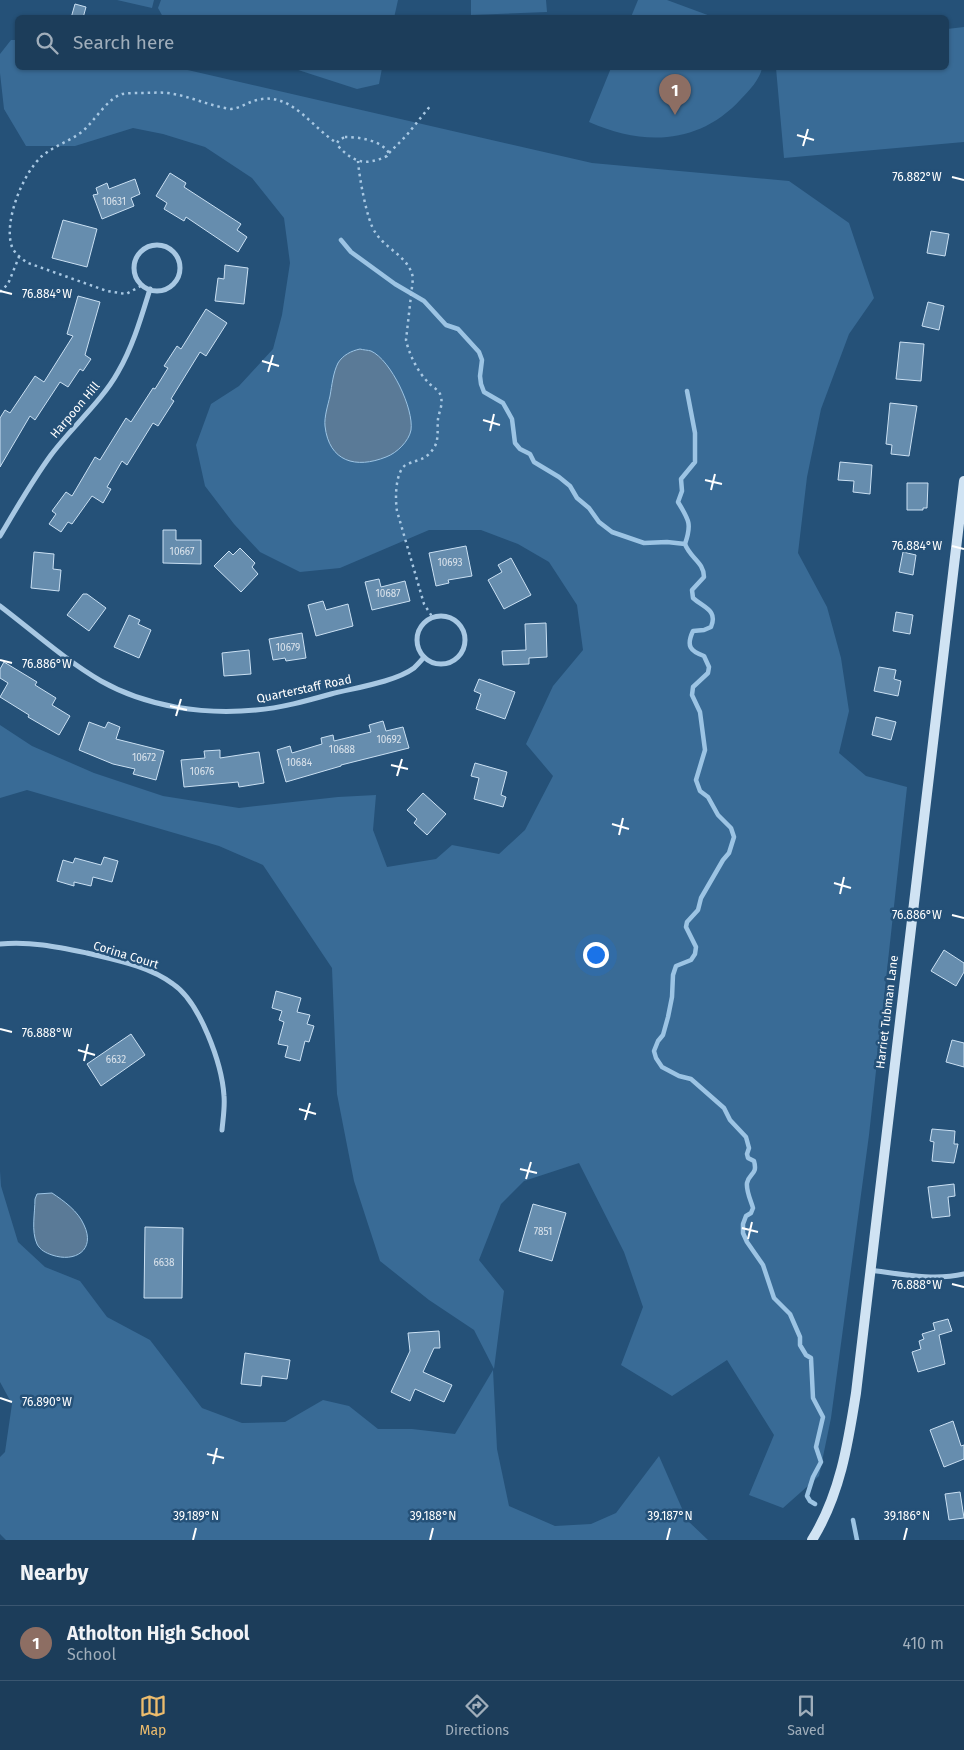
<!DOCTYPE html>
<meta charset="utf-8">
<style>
body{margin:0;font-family:"Fira Sans",sans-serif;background:#254460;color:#f1f3f6}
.you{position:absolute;left:595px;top:954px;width:18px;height:18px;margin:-12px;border:4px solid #fff;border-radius:50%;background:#1a73e8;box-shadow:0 0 0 8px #1a73e833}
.badge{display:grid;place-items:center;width:32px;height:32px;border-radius:50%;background:#ecbc6d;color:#fff;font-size:16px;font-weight:700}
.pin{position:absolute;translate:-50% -41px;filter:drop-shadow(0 1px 2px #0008)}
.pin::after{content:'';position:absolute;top:26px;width:18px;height:15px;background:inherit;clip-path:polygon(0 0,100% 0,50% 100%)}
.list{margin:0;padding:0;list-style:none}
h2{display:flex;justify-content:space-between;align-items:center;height:65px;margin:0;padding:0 20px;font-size:21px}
h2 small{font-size:16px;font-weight:400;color:#a0aebb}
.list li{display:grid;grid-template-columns:32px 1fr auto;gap:15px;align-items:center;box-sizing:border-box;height:75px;padding:0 20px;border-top:1px solid #3a5670}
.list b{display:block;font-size:19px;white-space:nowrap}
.list p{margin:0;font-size:16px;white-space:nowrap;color:#a0aebb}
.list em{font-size:16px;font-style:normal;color:#a0aebb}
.icon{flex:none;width:28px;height:28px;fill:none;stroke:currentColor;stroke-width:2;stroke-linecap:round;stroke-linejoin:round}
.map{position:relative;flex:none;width:964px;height:1540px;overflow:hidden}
.search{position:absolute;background:#1c3d5a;box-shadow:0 1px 4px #0004;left:15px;right:15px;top:15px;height:55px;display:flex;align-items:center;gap:12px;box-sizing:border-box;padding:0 18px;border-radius:8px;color:#a0aebb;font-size:19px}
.sheet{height:140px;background:#1c3d5a}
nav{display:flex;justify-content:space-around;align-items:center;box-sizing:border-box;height:70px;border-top:1px solid #3a5670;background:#1c3d5a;font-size:14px;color:#a0aebb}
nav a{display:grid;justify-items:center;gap:2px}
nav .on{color:#ecbc6d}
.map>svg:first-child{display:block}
.green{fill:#396b96}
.water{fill:#5a7a97;stroke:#9cc4e4}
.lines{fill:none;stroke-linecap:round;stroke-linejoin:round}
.stream{stroke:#9cc4e4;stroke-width:4.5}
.building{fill:#668dae;stroke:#cae0f3}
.path{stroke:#a8c8e3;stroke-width:2.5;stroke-dasharray:2.5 4;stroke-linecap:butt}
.street{stroke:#a8c8e3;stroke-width:5}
.secondary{stroke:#d0e3f3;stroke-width:10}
.ticks{fill:none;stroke:#fff;stroke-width:2}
.labels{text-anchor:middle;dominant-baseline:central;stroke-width:5;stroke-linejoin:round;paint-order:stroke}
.number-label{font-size:10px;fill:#d9e2eb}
.street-label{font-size:12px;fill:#fff;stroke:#255178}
.ticks-label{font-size:12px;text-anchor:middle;fill:#fff;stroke:#255178;stroke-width:5;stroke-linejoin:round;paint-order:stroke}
</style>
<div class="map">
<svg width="964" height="1540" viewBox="0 0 964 1540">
<rect width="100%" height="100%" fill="#255178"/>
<g class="green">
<path d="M117,0H154L152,8Z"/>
<path d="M161,0H398L394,18L163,17L158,8Z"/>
<path d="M471,0H546L547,12L471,15Z"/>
<path d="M638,0H667L713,17H631Z"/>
<path d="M964,27V142L784,158L776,68H946L947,29Z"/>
<path d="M11,40H17L18,68H179L592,163L789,181L849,223L874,298L849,334L821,409L807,477L798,553L827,607L841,658L849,711L839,753L866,776L907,787L869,1135L831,1418L819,1476L783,1508L749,1495L774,1435L727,1360L672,1396L621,1365L643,1307L624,1252L579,1163L524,1181L501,1204L479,1260L504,1291L494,1369L474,1330L429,1300L380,1261L354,1181L337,1094L332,968L263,865L219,846L27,790L0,798V725L32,746L94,773L163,796L239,808L338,797L376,795L373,830L387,867L436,859L452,845L499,854L525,830L553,776L526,744L553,686L583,650L577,605L549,562L518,544L481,530H429L340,568L300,572L260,552L234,524L205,486L196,445L211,404L239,386L273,349L282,315L290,263L284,218L252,178L205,147L163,134L133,128L75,146H26L4,109L0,73V54Z"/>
<path d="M292,68H382L379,84L357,89Z"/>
<path d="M611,68H762C760,79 749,91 741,99C699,145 643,146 589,122Z"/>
<path d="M0,1171L1,1186L18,1242L45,1267L80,1281L107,1317L150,1340L202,1408L242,1423L285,1422L323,1400L349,1406L378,1429H412L455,1434L493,1370L497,1449L509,1506L555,1526L591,1524L616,1513L659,1456L687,1520L708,1540H6L0,1534V1457L5,1452L12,1404L0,1382Z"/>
</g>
<g class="water">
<path d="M360,349C363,350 368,350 371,351C391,360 414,409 411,430C409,441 397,453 386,457C356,469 329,462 325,426C324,417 328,405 330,396C332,385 333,373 338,363C343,355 351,351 360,349Z"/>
<path d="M52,1193C64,1201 78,1211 84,1225C96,1250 75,1263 52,1255C46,1253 40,1250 37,1244C31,1231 35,1213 35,1199L37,1194Z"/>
</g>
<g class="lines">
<g class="stream">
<path d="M341,240L351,252L395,284L424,301L446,325L458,329L479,352L482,360L480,376L481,384L484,392L503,403L512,419L515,443L520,449L530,454L534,462L559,477L570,486L577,498L589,508L599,522L612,532L644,543L667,542L685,544"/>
<path d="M687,391L695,433V462L681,479L682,491L678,502C689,520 692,524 685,544C690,558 704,562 704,577L692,590L693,598C704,608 718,610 711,627L704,630L693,631C686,646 690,651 704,656L709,667L708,673L693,687L692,695L700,712L705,750L696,780L700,791L708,797L718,815L731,828L734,837L729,853L723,860L701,898L698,910L687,922L686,927L696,947L695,954L691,960L676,966L673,975L672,997L668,1017L663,1035L658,1041L654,1051L656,1058L662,1067L679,1076L691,1079L724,1108L730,1120L746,1137L749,1148L747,1154L748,1158L754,1161C758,1175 749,1173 747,1183C746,1191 751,1201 753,1208L751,1213L746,1216L743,1224V1233L747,1242L763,1265L774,1298L790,1314L800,1337V1345L806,1355L811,1358L813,1398L823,1417L816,1447L821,1462L813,1477L807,1496L810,1501L815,1504"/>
<path d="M853,1520L857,1540"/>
</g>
</g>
<g class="building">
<path d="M75,4L86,7L83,18H71Z"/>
<path d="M170,173L186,183L184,187L241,224L237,230L247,237L238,252L186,217L184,221L164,209L167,203L156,196Z"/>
<path d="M135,179L140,194L131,198L134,206L102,219L93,195L98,194L96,188L107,183L109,189Z"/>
<path d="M63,220L97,229L87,267L52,258Z"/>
<path d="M931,231L949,234L945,256L927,253Z"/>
<path d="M225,265L248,268L244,304L215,301L218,278L224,279Z"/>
<path d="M78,296L100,302L85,355L91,359L83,371L80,369L68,387L60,382L35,420L30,416L0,467V418L5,410L10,413L35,376L44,382L73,336L67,334Z"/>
<path d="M928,302L944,306L939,330L922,326Z"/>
<path d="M206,309L227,323L206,356L200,352L171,399L174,401L158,426L153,423L127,465L122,461L107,487L111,489L103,503L92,496L72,524L68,522L61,532L49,524L56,514L52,511L66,492L72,496L95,457L100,460L126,418L131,422L153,388L155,389L168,368L164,366L177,346L181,349Z"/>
<path d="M900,342L924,344L921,381L896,379Z"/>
<path d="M890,403L917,406L909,456L891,454L892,445L886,444Z"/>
<path d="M840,462L872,465L870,494L853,492L854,481L838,480Z"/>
<path d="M907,483H928L927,508H923V510H907Z"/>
<path d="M163,530H176V540H201V564L163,563Z"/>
<path d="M466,546L472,576L448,580L449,583L436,586L429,553Z"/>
<path d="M240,548L255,563L252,567L258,574L241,592L214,566L229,551L233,555Z"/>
<path d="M34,552L54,554L53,569L61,570L59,591L31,588Z"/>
<path d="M903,552L916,555L913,575L899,572Z"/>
<path d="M511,558L531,595L504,609L488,580L502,572L498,565Z"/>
<path d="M379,579L381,587L405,581L410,601L372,610L365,582Z"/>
<path d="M83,594H87L106,608L89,631L67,615Z"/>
<path d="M323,601L326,610L348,604L353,626L316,636L308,605Z"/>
<path d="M896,612L913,615L910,634L893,631Z"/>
<path d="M129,615L140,620L138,624L151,630L139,658L114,647Z"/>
<path d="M546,623L547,657L529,658V664L503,665L502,651L526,650L525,624Z"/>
<path d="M302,633L306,658L286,661L285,658L273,660L269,639Z"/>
<path d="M249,650L251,674L224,676L222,653Z"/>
<path d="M4,662L37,682L35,685L56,698L52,705L70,716L59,735L28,717L29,715L0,697L8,683L0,678V669Z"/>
<path d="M879,667L896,670L894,679L901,681L898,696L874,691Z"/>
<path d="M479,679L515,692L505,719L476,709L481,694L474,691Z"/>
<path d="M876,717L896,722L891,740L872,735Z"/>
<path d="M383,721L386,731L403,727L409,748L341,765V766L286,782L277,750L290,746L292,753L322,744L321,738L333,735L334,741L371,732L369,725Z"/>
<path d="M89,722L105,728L108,722L120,727L116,739L164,751L156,780L133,774L135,769L113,764L79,750Z"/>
<path d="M220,750V758L259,752L264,783L239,787L238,782L184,787L181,760L205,758L204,751Z"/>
<path d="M475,763L507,772L501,795L506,797L503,807L474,799L479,778L471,776Z"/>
<path d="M423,793L446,814L427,835L414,823L417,819L407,810Z"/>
<path d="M104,857L118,861L112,882L93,877L91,886L74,882V886L57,881L63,860L73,863L75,858L101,865Z"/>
<path d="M944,950L964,963V972L956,986L931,971Z"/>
<path d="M276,991L301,998L297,1012L310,1015L307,1024L314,1026L309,1042L305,1041L300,1061L285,1057L288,1046L278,1044L284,1022L279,1020L282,1011L272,1008Z"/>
<path d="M131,1034L145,1055L101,1086L87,1064Z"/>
<path d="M952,1040L964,1043V1067L946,1062Z"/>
<path d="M932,1129L955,1131L954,1144H958L954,1163L932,1161L934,1142L930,1141Z"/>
<path d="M954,1184L955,1196L948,1197L950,1216L932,1218L928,1187Z"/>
<path d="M533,1204L566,1213L552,1261L519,1251Z"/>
<path d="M145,1227L183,1228L182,1298H144Z"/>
<path d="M948,1319L952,1331L939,1335L945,1364L918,1372L912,1352L921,1349L919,1341L924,1339L922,1334L935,1330L933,1323Z"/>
<path d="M439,1331L440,1348H434L423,1372L452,1385L444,1402L415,1389L410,1401L391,1392L410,1351L408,1333Z"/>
<path d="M245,1353L290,1360L287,1379L262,1376L261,1386L241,1384Z"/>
<path d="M953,1421L961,1446L964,1445V1459L944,1467L930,1430Z"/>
<path d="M960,1492L964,1518L949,1520L945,1494Z"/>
</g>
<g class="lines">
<g class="path">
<path d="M345,137C359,137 381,140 389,153L387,156C366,166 354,163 338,146L337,143L339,140Z"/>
<path d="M389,153L406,136L431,105"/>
<path d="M358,161C359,176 367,221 375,232C386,250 409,256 413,278L406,340C409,354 418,373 429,383C433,388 440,390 441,397C443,405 439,412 438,419C437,428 439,438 435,446C427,460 420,459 407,464C395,470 395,499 397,511L424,604L433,618"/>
<path d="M141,286L126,294L107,291L28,263C22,259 15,254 12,247C3,222 23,173 42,156C55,145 71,141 84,130C95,120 108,98 122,94C128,93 135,93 141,93C150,93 159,92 168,93C190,96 209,106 231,109C241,108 248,102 257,100C291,91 312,128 337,143"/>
<path d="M0,292L8,284L19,257"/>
</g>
<g class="street">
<circle cx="157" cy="268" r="23"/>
<path d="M0,536C16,509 32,481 51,455C71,428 102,401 118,372C133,346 141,318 150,289"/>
<path d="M0,606C33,631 65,660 101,681C147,707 204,715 256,710C281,708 306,701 331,694C354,688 395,682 414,668C417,665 421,661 424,657"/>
<circle cx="441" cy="640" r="24"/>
<path d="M0,944C30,941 58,947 87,953C116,960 149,966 173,984C200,1002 222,1064 224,1096C225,1107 223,1119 222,1130"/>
<path d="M870,1270C901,1274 933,1281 964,1274"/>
</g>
<path class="secondary" d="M812,1540C840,1495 848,1444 856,1393L964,481"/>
</g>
<path class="ticks" d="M797,135L814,140M803,146L808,129M952,177L964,180M0,291L12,294M262,361L279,366M268,372L273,355M483,420L500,425M490,431L494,414M705,480L722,484M711,490L715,474M952,546L964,549M0,660L12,663M170,706L187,710M176,716L181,699M391,765L408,769M397,776L402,759M612,824L629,829M619,835L623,818M834,883L851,888M840,894L844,877M952,915L964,918M0,1029L12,1032M78,1050L95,1055M84,1061L88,1044M299,1109L316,1114M305,1120L310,1103M520,1169L537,1173M526,1179L531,1162M742,1228L758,1232M748,1239L752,1222M952,1284L964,1287M0,1398L12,1402M207,1454L224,1458M213,1464L217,1448M193,1540L196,1528M430,1540L433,1528M667,1540L670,1528M904,1540L907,1528"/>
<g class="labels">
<g class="number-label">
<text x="114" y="202">10631</text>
<text x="182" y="552">10667</text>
<text x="450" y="563">10693</text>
<text x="388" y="594">10687</text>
<text x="288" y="648">10679</text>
<text x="389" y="740">10692</text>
<text x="342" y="750">10688</text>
<text x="144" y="758">10672</text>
<text x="299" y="763">10684</text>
<text x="202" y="772">10676</text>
<text x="116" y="1060">6632</text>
<text x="543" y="1232">7851</text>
<text x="164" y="1263">6638</text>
</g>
<g class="street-label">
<text transform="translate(75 410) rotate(-50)">Harpoon Hill</text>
<text transform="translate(304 689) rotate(-12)">Quarterstaff Road</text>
<text transform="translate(126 955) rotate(17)">Corina Court</text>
<text transform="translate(887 1012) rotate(-83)">Harriet Tubman Lane</text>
</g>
</g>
<g class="ticks-label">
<text x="917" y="181">76.882°W</text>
<text x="47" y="298">76.884°W</text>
<text x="917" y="550">76.884°W</text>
<text x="47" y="668">76.886°W</text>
<text x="917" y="919">76.886°W</text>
<text x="47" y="1037">76.888°W</text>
<text x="917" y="1289">76.888°W</text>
<text x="47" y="1406">76.890°W</text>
<text x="196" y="1520">39.189°N</text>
<text x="433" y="1520">39.188°N</text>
<text x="670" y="1520">39.187°N</text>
<text x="907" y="1520">39.186°N</text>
</g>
</svg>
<div class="you"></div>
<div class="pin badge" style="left:675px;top:115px;background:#8d6e63">1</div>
<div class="search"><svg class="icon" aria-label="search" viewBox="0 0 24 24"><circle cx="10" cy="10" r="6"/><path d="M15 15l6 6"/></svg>Search here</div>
</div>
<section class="sheet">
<h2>Nearby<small></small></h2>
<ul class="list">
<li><span class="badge" style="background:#8d6e63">1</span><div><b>Atholton High School</b><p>School</p></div><em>410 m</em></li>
</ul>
</section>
<nav>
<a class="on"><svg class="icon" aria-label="map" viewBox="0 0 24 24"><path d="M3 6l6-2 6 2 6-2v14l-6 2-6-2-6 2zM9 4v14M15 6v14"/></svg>Map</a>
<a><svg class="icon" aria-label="directions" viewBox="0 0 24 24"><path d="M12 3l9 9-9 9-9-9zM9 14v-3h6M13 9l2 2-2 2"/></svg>Directions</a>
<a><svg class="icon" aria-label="saved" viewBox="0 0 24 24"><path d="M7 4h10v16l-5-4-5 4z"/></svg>Saved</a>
</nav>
